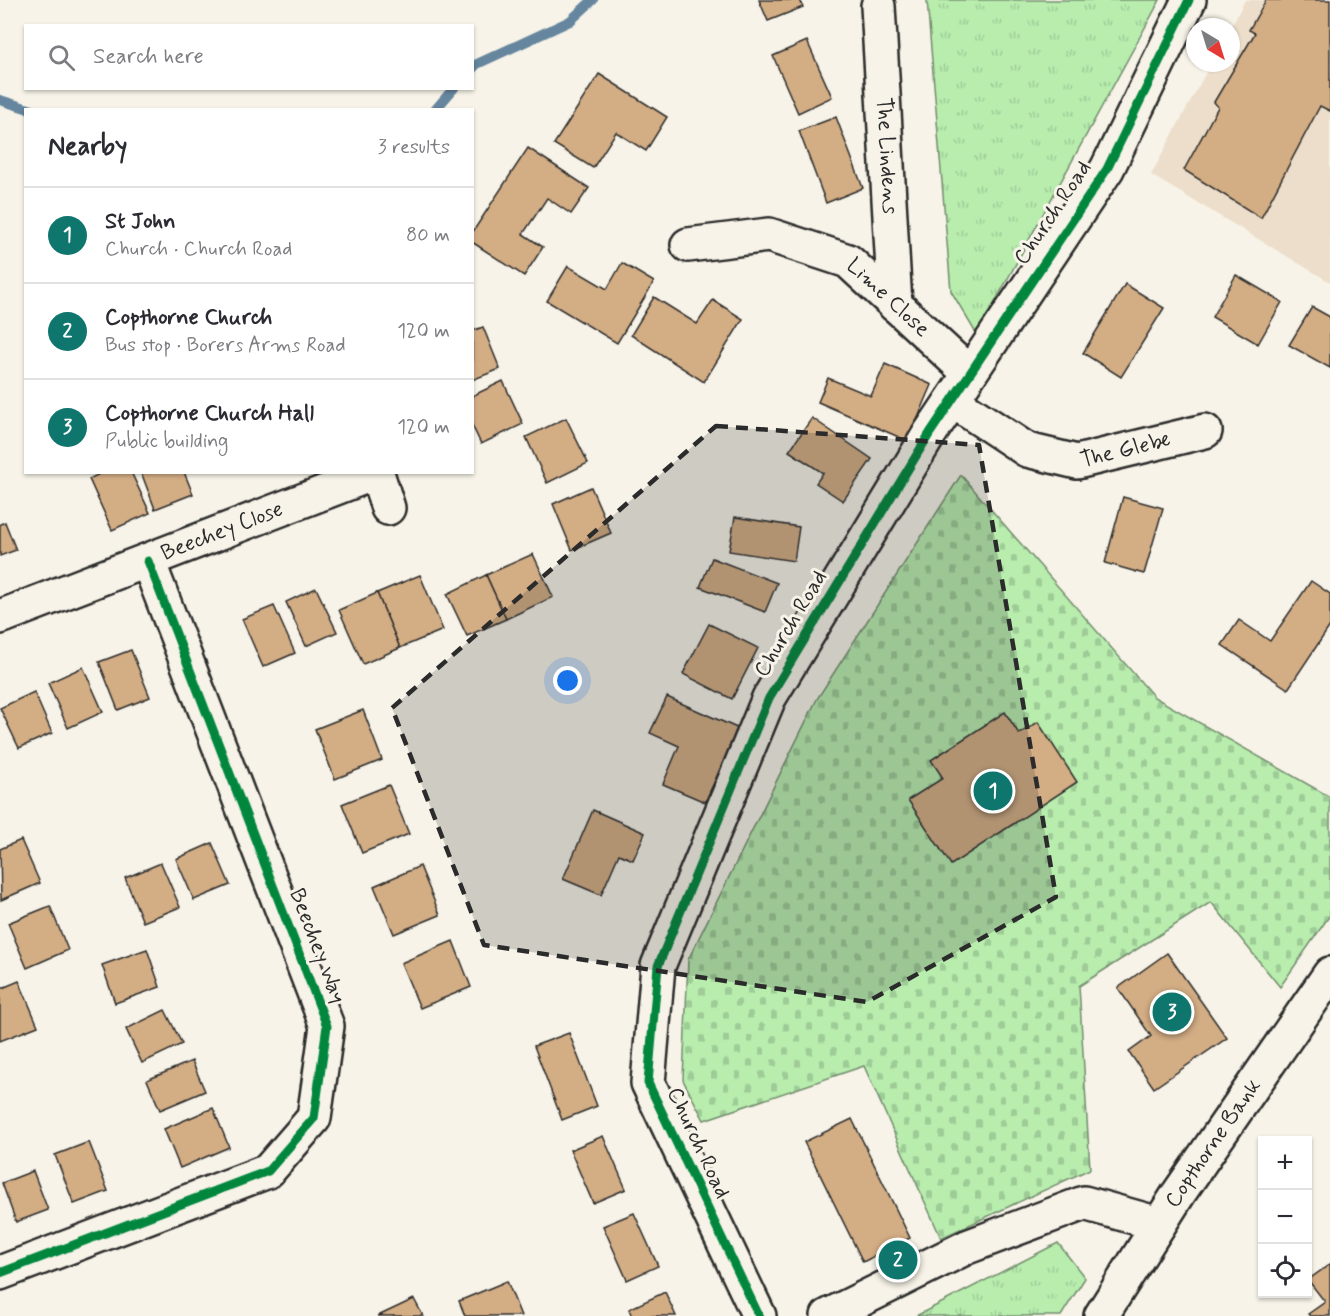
<!DOCTYPE html>
<meta charset="utf-8">
<style>
body{margin:0;font-family:Mynerve,sans-serif;background:#f2f2f3;color:#2b2b33}
.controls{position:absolute;right:18px;bottom:18px;display:grid;overflow:hidden;border-radius:0px;box-shadow:0 2px 4px #0004}
.controls button{width:54px;height:54px;display:grid;place-items:center;padding:0;border:0;border-bottom:2px solid #e1e1e2;background:#fff;color:#2b2b33;font:30px sans-serif}
.compass{position:absolute;left:1186px;top:18px;width:54px;height:54px;border-radius:50%;background:#fff;box-shadow:0 2px 4px #0004;rotate:142deg}
.you{position:absolute;left:568px;top:681px;width:21px;height:21px;margin:-15px;border:4px solid #fff;border-radius:50%;background:#1a73e8;box-shadow:0 0 0 9px #1a73e833}
.badge{display:grid;place-items:center;width:39px;height:39px;border-radius:50%;background:#0f766e;color:#fff;font-size:20px;font-weight:700}
.pin{position:absolute;translate:-50% -50%;border:3px solid #fff;box-shadow:0 2px 6px #0006}
.list{margin:0;padding:0;list-style:none}
h2{display:flex;justify-content:space-between;align-items:center;height:78px;margin:0;padding:0 24px;font-size:26px}
h2 small{font-size:20px;font-weight:400;color:#7c7c81}
.list li{display:grid;grid-template-columns:39px 1fr auto;gap:18px;align-items:center;box-sizing:border-box;height:96px;padding:0 24px;border-top:2px solid #e1e1e2}
.list b{display:block;font-size:22px;white-space:nowrap}
.list p{margin:0;font-size:20px;white-space:nowrap;color:#7c7c81}
.list em{font-size:20px;font-style:normal;color:#7c7c81}
.icon{flex:none;width:33px;height:33px;fill:none;stroke:currentColor;stroke-width:2;stroke-linecap:round;stroke-linejoin:round}
.map{position:relative;flex:none;width:1330px;height:1316px;overflow:hidden}
.search{position:absolute;background:#fff;box-shadow:0 2px 4px #0004;left:24px;top:24px;width:450px;height:66px;display:flex;align-items:center;gap:15px;box-sizing:border-box;padding:0 21px;border-radius:0px;color:#7c7c81;font-size:22px}
.panel{position:absolute;background:#fff;box-shadow:0 2px 4px #0004;left:24px;top:108px;width:450px;height:366px;border-radius:0px}
.map>svg:first-child{display:block}
.built{fill:#ecdeca}
.grass{fill:url(#grass-tufts);stroke:#728c6c;stroke-width:1.5}
.cemetery{fill:url(#cemetery-stones);stroke:#728c6c;stroke-width:1.5}
.lines{fill:none;stroke-linecap:round;stroke-linejoin:round}
.stream{stroke:#65869e;stroke-width:10}
.building{fill:#d3ad84;stroke:#2b2b2b;stroke-width:1.5}
.minor-casing{stroke:#2b2b2b;stroke-width:38}
.minor{stroke:#f7f3e8;stroke-width:33}
.cycleway-casing{stroke:#f7f3e8;stroke-width:13}
.cycleway{stroke:#00873e;stroke-width:9}
.marked{fill:#2b2b2b;fill-opacity:0.2;stroke:#2b2b2b;stroke-width:4.5;stroke-dasharray:12 8;stroke-linejoin:round}
.labels{text-anchor:middle;dominant-baseline:central;stroke-width:6;stroke-linejoin:round;paint-order:stroke}
.street-label{font-size:22px;fill:#2b2b2b;stroke:#f7f3e8}
</style>
<div class="map">
<svg width="1330" height="1316" viewBox="0 0 1330 1316">
<defs>
<pattern id="grass-tufts" width="24" height="20" patternUnits="userSpaceOnUse" patternTransform="scale(1.5)"><rect width="24" height="20" fill="#b8edae"/><path d="M3 7l-1-3M5 7V3M7 7l1-3M15 17l-1-3M17 17v-4M19 17l1-3" fill="none" stroke="#9ecb96"/></pattern>
<pattern id="cemetery-stones" width="16" height="16" patternUnits="userSpaceOnUse" patternTransform="scale(1.5)"><rect width="16" height="16" fill="#b8edae"/><path d="M2 7V4a2 2 0 0 1 4 0v3zM10 15v-3a2 2 0 0 1 4 0v3z" fill="#9ecb96"/></pattern>
</defs>
<rect width="100%" height="100%" fill="#f7f3e8"/>
<filter id="ink" filterUnits="userSpaceOnUse"><feTurbulence type="fractalNoise" baseFrequency=".0167" numOctaves="2"/><feDisplacementMap in="SourceGraphic" scale="12" xChannelSelector="R" yChannelSelector="G"/><feConvolveMatrix kernelMatrix="1 2 1 2 8 2 1 2 1" color-interpolation-filters="sRGB"/></filter>
<g filter="url(#ink)">
<path class="built" d="M1245,0H1330V282L1151,175L1211,63H1231V27Z"/>
<g class="grass">
<path d="M927,0H1160L977,335L951,291Z"/>
<path d="M1058,1243L1085,1278L1061,1316H916Z"/>
</g>
<path class="cemetery" d="M961,475L1154,697L1330,797V915L1280,987L1211,902L1079,986L1090,1169L941,1238L864,1066L704,1120L683,1080L688,960L817,699Z"/>
<g class="lines">
<g class="stream">
<path d="M472,69L477,64L570,21L593,0"/>
<path d="M0,100L32,110"/>
<path d="M435,110L454,88"/>
</g>
</g>
<g class="building">
<path d="M759,0H800L803,7L768,21Z"/>
<path d="M1266,0H1330V111L1320,106L1261,218L1184,170L1218,107L1214,102L1255,33L1249,30Z"/>
<path d="M807,41L832,97L798,113L773,56Z"/>
<path d="M599,74L667,117L646,151L616,132L593,168L554,144Z"/>
<path d="M836,117L863,188L826,203L799,131Z"/>
<path d="M528,148L589,188L571,214L547,198L523,234L543,247L524,276L472,242V233Z"/>
<path d="M622,263L654,282L617,343L547,301L568,266L607,289Z"/>
<path d="M1236,275L1282,302L1258,344L1212,317Z"/>
<path d="M1125,284L1164,308L1121,377L1083,353Z"/>
<path d="M654,297L697,324L713,300L743,319L704,382L631,335Z"/>
<path d="M1312,307L1330,317V368L1289,345Z"/>
<path d="M483,327L500,369L472,380V331Z"/>
<path d="M885,364L932,385L908,441L818,402L828,378L871,396Z"/>
<path d="M503,381L523,424L481,444L472,425V396Z"/>
<path d="M566,418L588,463L547,483L526,437Z"/>
<path d="M812,418L872,459L843,501L816,483L823,473L789,451Z"/>
<path d="M103,472H131L150,513L112,530L89,479Z"/>
<path d="M141,472H184L193,494L155,509Z"/>
<path d="M591,487L611,533L572,550L553,504Z"/>
<path d="M1123,497L1163,508L1144,574L1105,563Z"/>
<path d="M735,517L799,527L794,561L729,551Z"/>
<path d="M5,522L16,550L0,556V524Z"/>
<path d="M533,554L553,597L506,619L486,575Z"/>
<path d="M712,558L777,583L765,612L700,587Z"/>
<path d="M420,575L443,630L400,648L377,593Z"/>
<path d="M486,575L506,619L467,636L447,594Z"/>
<path d="M1311,581L1330,594V626L1288,689L1222,645L1239,620L1270,641Z"/>
<path d="M316,588L337,632L306,646L286,602Z"/>
<path d="M377,593L400,648L363,664L339,610Z"/>
<path d="M274,606L295,653L263,667L242,619Z"/>
<path d="M709,624L758,648L732,699L683,674Z"/>
<path d="M131,650L150,697L118,710L99,662Z"/>
<path d="M83,667L103,712L68,728L48,683Z"/>
<path d="M34,692L52,733L19,748L0,708Z"/>
<path d="M667,697L739,729L705,802L663,784L679,746L650,733Z"/>
<path d="M363,710L382,760L335,779L315,729Z"/>
<path d="M1005,712L1019,734L1038,722L1077,782L951,865L908,800L943,778L931,760Z"/>
<path d="M389,785L409,834L362,853L342,804Z"/>
<path d="M593,810L645,833L633,860L619,854L601,895L563,879Z"/>
<path d="M21,840L40,883L1,900L0,849Z"/>
<path d="M212,843L230,885L194,900L176,859Z"/>
<path d="M161,863L180,907L143,922L125,878Z"/>
<path d="M420,866L440,915L394,934L374,886Z"/>
<path d="M50,906L68,950L27,968L8,923Z"/>
<path d="M453,941L471,987L420,1008L401,963Z"/>
<path d="M147,949L160,987L115,1003L102,965Z"/>
<path d="M1167,953L1227,1038L1154,1088L1129,1052L1151,1036L1118,988Z"/>
<path d="M19,981L38,1026L0,1041V989Z"/>
<path d="M165,1010L182,1044L142,1063L126,1029Z"/>
<path d="M569,1033L597,1106L562,1120L534,1046Z"/>
<path d="M192,1061L205,1091L160,1110L147,1080Z"/>
<path d="M213,1108L229,1147L180,1168L164,1129Z"/>
<path d="M852,1119L910,1238L863,1262L804,1142Z"/>
<path d="M603,1136L626,1189L593,1203L570,1150Z"/>
<path d="M89,1142L108,1191L74,1204L55,1155Z"/>
<path d="M33,1171L48,1210L16,1222L2,1183Z"/>
<path d="M634,1213L658,1266L627,1280L603,1226Z"/>
<path d="M1330,1264V1316H1310L1308,1314L1325,1302L1308,1280Z"/>
<path d="M507,1281L521,1316H465L459,1301Z"/>
<path d="M665,1292L676,1316H632L629,1309Z"/>
<path d="M414,1299L423,1316H378Z"/>
</g>
<g class="lines">
<defs>
<g id="minor">
<path id="s1" d="M878,6L895,305"/>
<path id="s2" d="M688,245L769,235L848,261L969,373"/>
<path id="s3" d="M953,401L1027,450L1077,462L1205,431"/>
<path d="M377,473L388,508"/>
<path id="s4" d="M0,617L377,472"/>
<path d="M0,1273L268,1171L314,1118L327,1026L148,561"/>
<path d="M759,1316L648,1083L658,966L769,698L930,433L1107,169L1189,0"/>
<path d="M828,1316L967,1247L1084,1203L1159,1224"/>
<path id="s5" d="M1101,1316L1179,1193L1330,974"/>
</g>
</defs>
<use href="#minor" class="minor-casing"/>
<use href="#minor" class="minor"/>
<defs>
<g id="cycleway">
<path d="M0,1273L268,1171L314,1118L327,1026L148,561"/>
<path d="M759,1316L648,1083L658,966L769,698L930,433L1107,169L1189,0"/>
</g>
</defs>
<use href="#cycleway" class="cycleway-casing"/>
<use href="#cycleway" class="cycleway"/>
</g>
</g>
<path class="marked" d="M716,426L979,445L1056,897L867,1002L484,945L392,708Z"/>
<g class="labels">
<g class="street-label">
<text stroke="none"><textPath href="#s1" startOffset="150">The Lindens</textPath></text>
<text transform="translate(1053 213) rotate(-56)">Church Road</text>
<text stroke="none"><textPath href="#s2" startOffset="219">Lime Close</textPath></text>
<text stroke="none"><textPath href="#s3" startOffset="190">The Glebe</textPath></text>
<text stroke="none"><textPath href="#s4" startOffset="238">Beechey Close</textPath></text>
<text transform="translate(791 624) rotate(-59)">Church Road</text>
<text transform="translate(317 946) rotate(69)">Beechey Way</text>
<text transform="translate(698 1143) rotate(65)">Church Road</text>
<text stroke="none"><textPath href="#s5" startOffset="206">Copthorne Bank</textPath></text>
</g>
</g>
</svg>
<div class="controls">
<button>+</button>
<button>−</button>
<button><svg class="icon" aria-label="locate" viewBox="0 0 24 24"><circle cx="12" cy="12" r="6"/><path d="M12 2v4M12 18v4M2 12h4M18 12h4"/></svg></button>
</div>
<svg class="compass" viewBox="-18 -18 36 36"><path d="M0-13l5 13h-10z" fill="#e53935"/><path d="M0 13l5-13h-10z" fill="#7c7c81"/></svg>
<div class="you"></div>
<div class="pin badge" style="left:993px;top:791px">1</div>
<div class="pin badge" style="left:898px;top:1260px">2</div>
<div class="pin badge" style="left:1172px;top:1012px">3</div>
<div class="search"><svg class="icon" aria-label="search" viewBox="0 0 24 24"><circle cx="10" cy="10" r="6"/><path d="M15 15l6 6"/></svg>Search here</div>
<section class="panel">
<h2>Nearby<small>3 results</small></h2>
<ul class="list">
<li><span class="badge">1</span><div><b>St John</b><p>Church · Church Road</p></div><em>80 m</em></li>
<li><span class="badge">2</span><div><b>Copthorne Church</b><p>Bus stop · Borers Arms Road</p></div><em>120 m</em></li>
<li><span class="badge">3</span><div><b>Copthorne Church Hall</b><p>Public building</p></div><em>120 m</em></li>
</ul>
</section>
</div>
